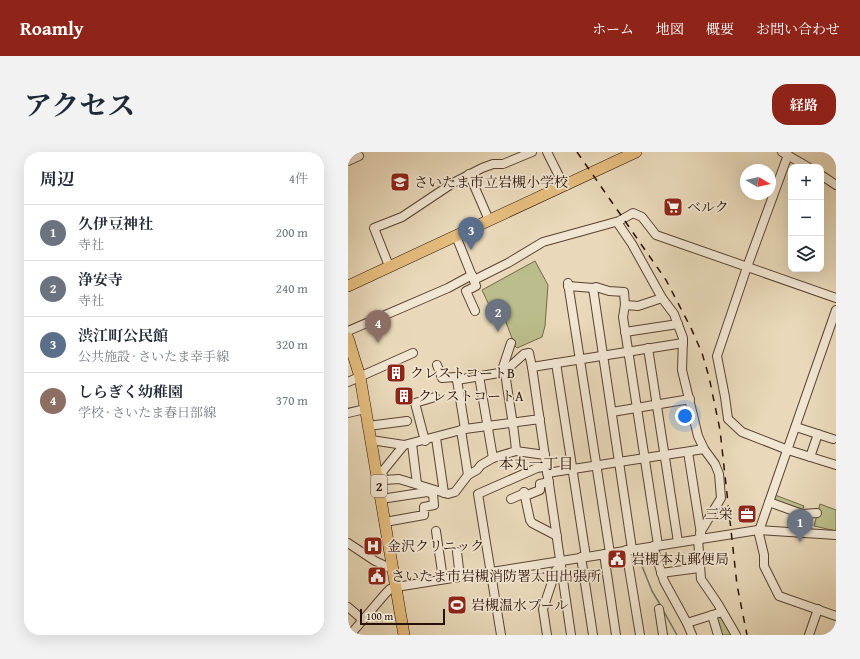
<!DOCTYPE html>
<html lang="ja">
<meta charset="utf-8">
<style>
body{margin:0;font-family:"Gentium Book Plus","Noto Serif JP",serif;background:#f2f2f3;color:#1f2937}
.controls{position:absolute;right:12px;top:12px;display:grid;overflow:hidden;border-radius:8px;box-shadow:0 4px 16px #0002}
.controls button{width:36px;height:36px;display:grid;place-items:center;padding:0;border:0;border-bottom:1px solid #e0e1e3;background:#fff;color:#1f2937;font:20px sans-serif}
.compass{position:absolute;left:392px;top:12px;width:36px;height:36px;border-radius:50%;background:#fff;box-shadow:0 4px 16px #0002;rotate:99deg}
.scale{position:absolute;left:12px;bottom:10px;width:85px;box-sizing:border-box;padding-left:4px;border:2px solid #291005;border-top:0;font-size:11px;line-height:14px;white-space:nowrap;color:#291005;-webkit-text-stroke:3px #f1e6d2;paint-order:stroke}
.you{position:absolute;left:337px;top:264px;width:14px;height:14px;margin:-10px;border:3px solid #fff;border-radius:50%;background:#1a73e8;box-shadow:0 0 0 6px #1a73e833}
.badge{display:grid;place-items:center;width:26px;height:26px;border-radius:50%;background:#8f2418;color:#fff;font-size:13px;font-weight:700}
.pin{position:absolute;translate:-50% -33px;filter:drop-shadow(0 1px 2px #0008)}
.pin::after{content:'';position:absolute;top:21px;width:14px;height:12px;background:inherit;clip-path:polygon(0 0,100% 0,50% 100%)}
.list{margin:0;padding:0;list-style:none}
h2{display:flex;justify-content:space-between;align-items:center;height:52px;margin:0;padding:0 16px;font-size:17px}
h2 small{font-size:13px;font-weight:400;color:#747a83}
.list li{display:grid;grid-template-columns:26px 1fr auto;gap:12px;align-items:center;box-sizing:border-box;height:56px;padding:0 16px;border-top:1px solid #e0e1e3}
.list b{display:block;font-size:15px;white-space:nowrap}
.list p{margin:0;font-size:13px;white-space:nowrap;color:#747a83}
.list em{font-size:13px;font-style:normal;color:#747a83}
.icon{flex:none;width:22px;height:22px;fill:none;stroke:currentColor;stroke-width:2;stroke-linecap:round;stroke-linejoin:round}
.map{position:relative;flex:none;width:488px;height:483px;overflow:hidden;border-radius:16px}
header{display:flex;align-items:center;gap:24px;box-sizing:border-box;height:56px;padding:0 20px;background:#8f2418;color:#fff}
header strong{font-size:19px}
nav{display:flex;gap:22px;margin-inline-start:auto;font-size:14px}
.intro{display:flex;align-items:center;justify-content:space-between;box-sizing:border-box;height:96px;padding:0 24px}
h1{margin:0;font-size:28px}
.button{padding:10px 18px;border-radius:16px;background:#8f2418;color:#fff;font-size:14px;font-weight:700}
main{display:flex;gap:24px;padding:0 24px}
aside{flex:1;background:#fff;border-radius:16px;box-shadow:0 4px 16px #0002}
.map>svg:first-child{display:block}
.green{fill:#bbbe8c;stroke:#726748}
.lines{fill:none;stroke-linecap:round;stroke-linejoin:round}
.stream{stroke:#6c7767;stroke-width:1.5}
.minor-casing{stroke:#594232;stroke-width:10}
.major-casing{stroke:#291005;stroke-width:12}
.minor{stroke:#f1e6d2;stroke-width:8}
.major{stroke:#e4bc7d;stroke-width:11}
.rail{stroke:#291005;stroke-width:1.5;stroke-dasharray:7 7;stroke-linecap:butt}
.labels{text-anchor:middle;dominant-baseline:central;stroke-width:3.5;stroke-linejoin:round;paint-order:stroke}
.shield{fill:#f1e6d2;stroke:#655042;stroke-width:1}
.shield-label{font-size:13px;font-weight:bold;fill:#291005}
.poi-label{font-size:14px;fill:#291005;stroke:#f1e6d2;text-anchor:start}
.neighbourhood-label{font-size:15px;fill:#291005;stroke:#f1e6d2}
</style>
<header>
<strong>Roamly</strong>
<nav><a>ホーム</a><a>地図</a><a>概要</a><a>お問い合わせ</a></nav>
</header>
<div class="intro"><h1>アクセス</h1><a class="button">経路</a></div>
<main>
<aside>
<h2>周辺<small>4件</small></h2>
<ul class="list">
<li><span class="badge" style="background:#6b7280">1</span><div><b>久伊豆神社</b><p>寺社</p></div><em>200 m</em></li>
<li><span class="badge" style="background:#6b7280">2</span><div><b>浄安寺</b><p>寺社</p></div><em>240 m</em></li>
<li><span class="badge" style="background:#5c6f8a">3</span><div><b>渋江町公民館</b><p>公共施設 · さいたま幸手線</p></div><em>320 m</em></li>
<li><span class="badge" style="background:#8d6e63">4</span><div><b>しらぎく幼稚園</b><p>学校 · さいたま春日部線</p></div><em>370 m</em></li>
</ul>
</aside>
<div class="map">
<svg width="488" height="483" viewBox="0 0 488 483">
<rect width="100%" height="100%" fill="#e9d9ba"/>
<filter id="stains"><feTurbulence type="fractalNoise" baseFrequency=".005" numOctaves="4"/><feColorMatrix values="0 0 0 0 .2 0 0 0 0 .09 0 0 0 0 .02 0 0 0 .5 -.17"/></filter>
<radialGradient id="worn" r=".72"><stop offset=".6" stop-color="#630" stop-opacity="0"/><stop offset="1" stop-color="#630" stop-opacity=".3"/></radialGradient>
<g class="green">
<path d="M187,109L200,133L197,174L194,185L169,196L167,194L156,165L148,168L134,138Z"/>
<path d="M427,343L456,354L454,360L427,350L426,346Z"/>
<path d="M472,352L488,358V379L466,374Z"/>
<path d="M374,464L386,483H372L367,466Z"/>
</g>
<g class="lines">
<g class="stream">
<path d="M290,404L304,439L313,454"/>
<path d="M315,458L329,483"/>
</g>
<defs>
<g id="minor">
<path d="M199,0L216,34"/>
<path d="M434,0L460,15"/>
<path d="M440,3L399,115L369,204L377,245L380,267L394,280L440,298L488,313"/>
<path d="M0,9L11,4"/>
<path d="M121,22L141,68"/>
<path d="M473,23L488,33"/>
<path d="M269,70L284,92L314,146L326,162L335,186L334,218L350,284L356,297L367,312L371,322L373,346L352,381"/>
<path d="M108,84L128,134L118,139L127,159"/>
<path d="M41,114L26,76L54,65L105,31L134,16L145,12H155L184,0"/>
<path d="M126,128L160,111L195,90L271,69L285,61L294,65L308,83L488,146"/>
<path d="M220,131L262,401"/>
<path d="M220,134L245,136L248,135L261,139L276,140L277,153L275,165L310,393"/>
<path d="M245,136L284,397"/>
<path d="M277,153L290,154L314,146"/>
<path d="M488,158L412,376L410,378L416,403V414L431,444L488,464"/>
<path d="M0,179L100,136L124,123"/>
<path d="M277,180L330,172"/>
<path d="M300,196L330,390"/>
<path d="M208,211L238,405"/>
<path d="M89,213L94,226L108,225L109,228L157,220"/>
<path d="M184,215L335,191"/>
<path d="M153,221L163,191"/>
<path d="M131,224L145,306"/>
<path d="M109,228L117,277"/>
<path d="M0,230L65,201"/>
<path d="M264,260L342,247"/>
<path d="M0,261L17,257"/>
<path d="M192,267L117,277L56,293L34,320L36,328L51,327L100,342L107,340L120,323L129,318L133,313L145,306L168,299C166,272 160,246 157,219L176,202L181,201L184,215L223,483"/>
<path d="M20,274L59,269"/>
<path d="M448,275L485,287"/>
<path d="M113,278L120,323"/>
<path d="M88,286L96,341"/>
<path d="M23,288L56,293"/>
<path d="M77,289L67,251L87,245"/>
<path d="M64,292L69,332"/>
<path d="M168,299L197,303"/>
<path d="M340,300L353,382"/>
<path d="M462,305L470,282"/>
<path d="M199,321L356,297"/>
<path d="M176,340L182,368L184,371L209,384"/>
<path d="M177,344L192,338V332L201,330"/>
<path d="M33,347L79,340L85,342L86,353L76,355V363L37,370"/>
<path d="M163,347L177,341"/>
<path d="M421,350L454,362L469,361"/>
<path d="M88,379L95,427"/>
<path d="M350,387L353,427L370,452L388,483"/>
<path d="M0,391L27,409L46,418"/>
<path d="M305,394L316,429L339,471L344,483"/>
<path d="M278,398L292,483"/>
<path d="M109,400L112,425"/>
<path d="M256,402L268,483"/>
<path d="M233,405L245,483"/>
<path d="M313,421L351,416"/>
<path d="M0,455L15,468"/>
<path d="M311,457L315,483"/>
<path d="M364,463L370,483"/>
<path d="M339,471L374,460"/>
<path d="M2,483L37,442L42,437L48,435L410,378L488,383"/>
<path d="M153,483L130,342L189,316L195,315"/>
<path d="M199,483L195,457L208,418L213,414"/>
<path d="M461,483L470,457"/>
</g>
<g id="major">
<path d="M0,134L288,0"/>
<path d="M0,186L12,225L56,483"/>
</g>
</defs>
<use href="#minor" class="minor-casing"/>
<use href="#major" class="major-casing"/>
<use href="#minor" class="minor"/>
<use href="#major" class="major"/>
<path class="rail" d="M229,0L318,128L343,176L354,201L361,225L372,278L389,433L399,483"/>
</g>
<defs>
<symbol id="school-square" viewBox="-11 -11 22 22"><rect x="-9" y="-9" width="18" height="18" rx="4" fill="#8f2418" stroke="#f1e6d2"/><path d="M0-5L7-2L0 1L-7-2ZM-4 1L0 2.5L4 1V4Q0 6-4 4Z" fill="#fff"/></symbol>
<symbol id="supermarket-square" viewBox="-11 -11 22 22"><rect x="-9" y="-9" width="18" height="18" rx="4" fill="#8f2418" stroke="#f1e6d2"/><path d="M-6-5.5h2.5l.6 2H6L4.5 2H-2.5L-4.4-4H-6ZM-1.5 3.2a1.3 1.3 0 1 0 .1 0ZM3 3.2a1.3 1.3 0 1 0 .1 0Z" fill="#fff"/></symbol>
<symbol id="building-square" viewBox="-11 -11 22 22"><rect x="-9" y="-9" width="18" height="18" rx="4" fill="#8f2418" stroke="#f1e6d2"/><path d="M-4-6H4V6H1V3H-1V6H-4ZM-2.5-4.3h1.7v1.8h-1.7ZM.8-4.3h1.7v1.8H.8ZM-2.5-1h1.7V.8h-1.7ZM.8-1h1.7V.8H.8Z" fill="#fff"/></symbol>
<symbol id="office-square" viewBox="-11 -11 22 22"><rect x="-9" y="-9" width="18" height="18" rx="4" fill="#8f2418" stroke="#f1e6d2"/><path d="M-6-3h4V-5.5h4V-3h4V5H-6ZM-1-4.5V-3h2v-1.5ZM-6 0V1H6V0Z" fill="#fff"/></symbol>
<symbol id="hospital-square" viewBox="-11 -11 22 22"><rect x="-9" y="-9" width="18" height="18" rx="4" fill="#8f2418" stroke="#f1e6d2"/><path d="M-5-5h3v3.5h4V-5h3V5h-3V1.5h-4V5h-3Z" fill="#fff"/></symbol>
<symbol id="civic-square" viewBox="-11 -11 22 22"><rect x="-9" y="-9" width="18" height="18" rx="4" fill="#8f2418" stroke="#f1e6d2"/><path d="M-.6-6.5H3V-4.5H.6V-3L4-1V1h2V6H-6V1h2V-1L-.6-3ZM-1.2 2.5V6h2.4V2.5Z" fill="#fff"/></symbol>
<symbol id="stadium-square" viewBox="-11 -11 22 22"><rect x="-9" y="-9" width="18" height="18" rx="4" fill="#8f2418" stroke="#f1e6d2"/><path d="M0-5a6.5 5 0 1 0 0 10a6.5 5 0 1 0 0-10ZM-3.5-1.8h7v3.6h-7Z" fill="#fff"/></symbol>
</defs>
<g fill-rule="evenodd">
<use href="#school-square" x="41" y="19" width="22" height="22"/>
<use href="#supermarket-square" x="314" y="44" width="22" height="22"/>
<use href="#building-square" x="37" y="210" width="22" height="22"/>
<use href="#building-square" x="45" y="233" width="22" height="22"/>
<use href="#office-square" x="388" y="351" width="22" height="22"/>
<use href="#hospital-square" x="14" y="383" width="22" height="22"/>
<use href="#civic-square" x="258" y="396" width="22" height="22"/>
<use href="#civic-square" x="18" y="413" width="22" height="22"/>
<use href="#stadium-square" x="98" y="442" width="22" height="22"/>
</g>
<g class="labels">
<rect class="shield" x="23" y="323" width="16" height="22" rx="3"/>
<g class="shield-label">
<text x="31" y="334">2</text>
</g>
<g class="poi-label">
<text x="66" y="30">さいたま市立岩槻小学校</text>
<text x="339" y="55">ベルク</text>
<text x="62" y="221">クレストコートB</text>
<text x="70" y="244">クレストコートA</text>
<text x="385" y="362" text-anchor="end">三栄</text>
<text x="39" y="394">金沢クリニック</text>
<text x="283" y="407">岩槻本丸郵便局</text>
<text x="43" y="424">さいたま市岩槻消防署太田出張所</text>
<text x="123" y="453">岩槻温水プール</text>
</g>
<g class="neighbourhood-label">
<text x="188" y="311">本丸一丁目</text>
</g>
</g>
<rect width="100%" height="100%" filter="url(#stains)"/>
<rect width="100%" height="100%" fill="url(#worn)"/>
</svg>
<div class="controls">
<button>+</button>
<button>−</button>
<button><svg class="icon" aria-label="layers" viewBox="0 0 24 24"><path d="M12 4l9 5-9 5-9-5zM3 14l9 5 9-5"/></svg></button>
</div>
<svg class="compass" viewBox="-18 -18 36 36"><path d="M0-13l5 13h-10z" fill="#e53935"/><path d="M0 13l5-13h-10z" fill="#747a83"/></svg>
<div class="scale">100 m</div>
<div class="you"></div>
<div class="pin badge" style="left:452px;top:390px;background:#6b7280">1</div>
<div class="pin badge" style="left:150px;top:180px;background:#6b7280">2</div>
<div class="pin badge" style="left:123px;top:98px;background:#5c6f8a">3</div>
<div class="pin badge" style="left:30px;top:191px;background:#8d6e63">4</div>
</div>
</main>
